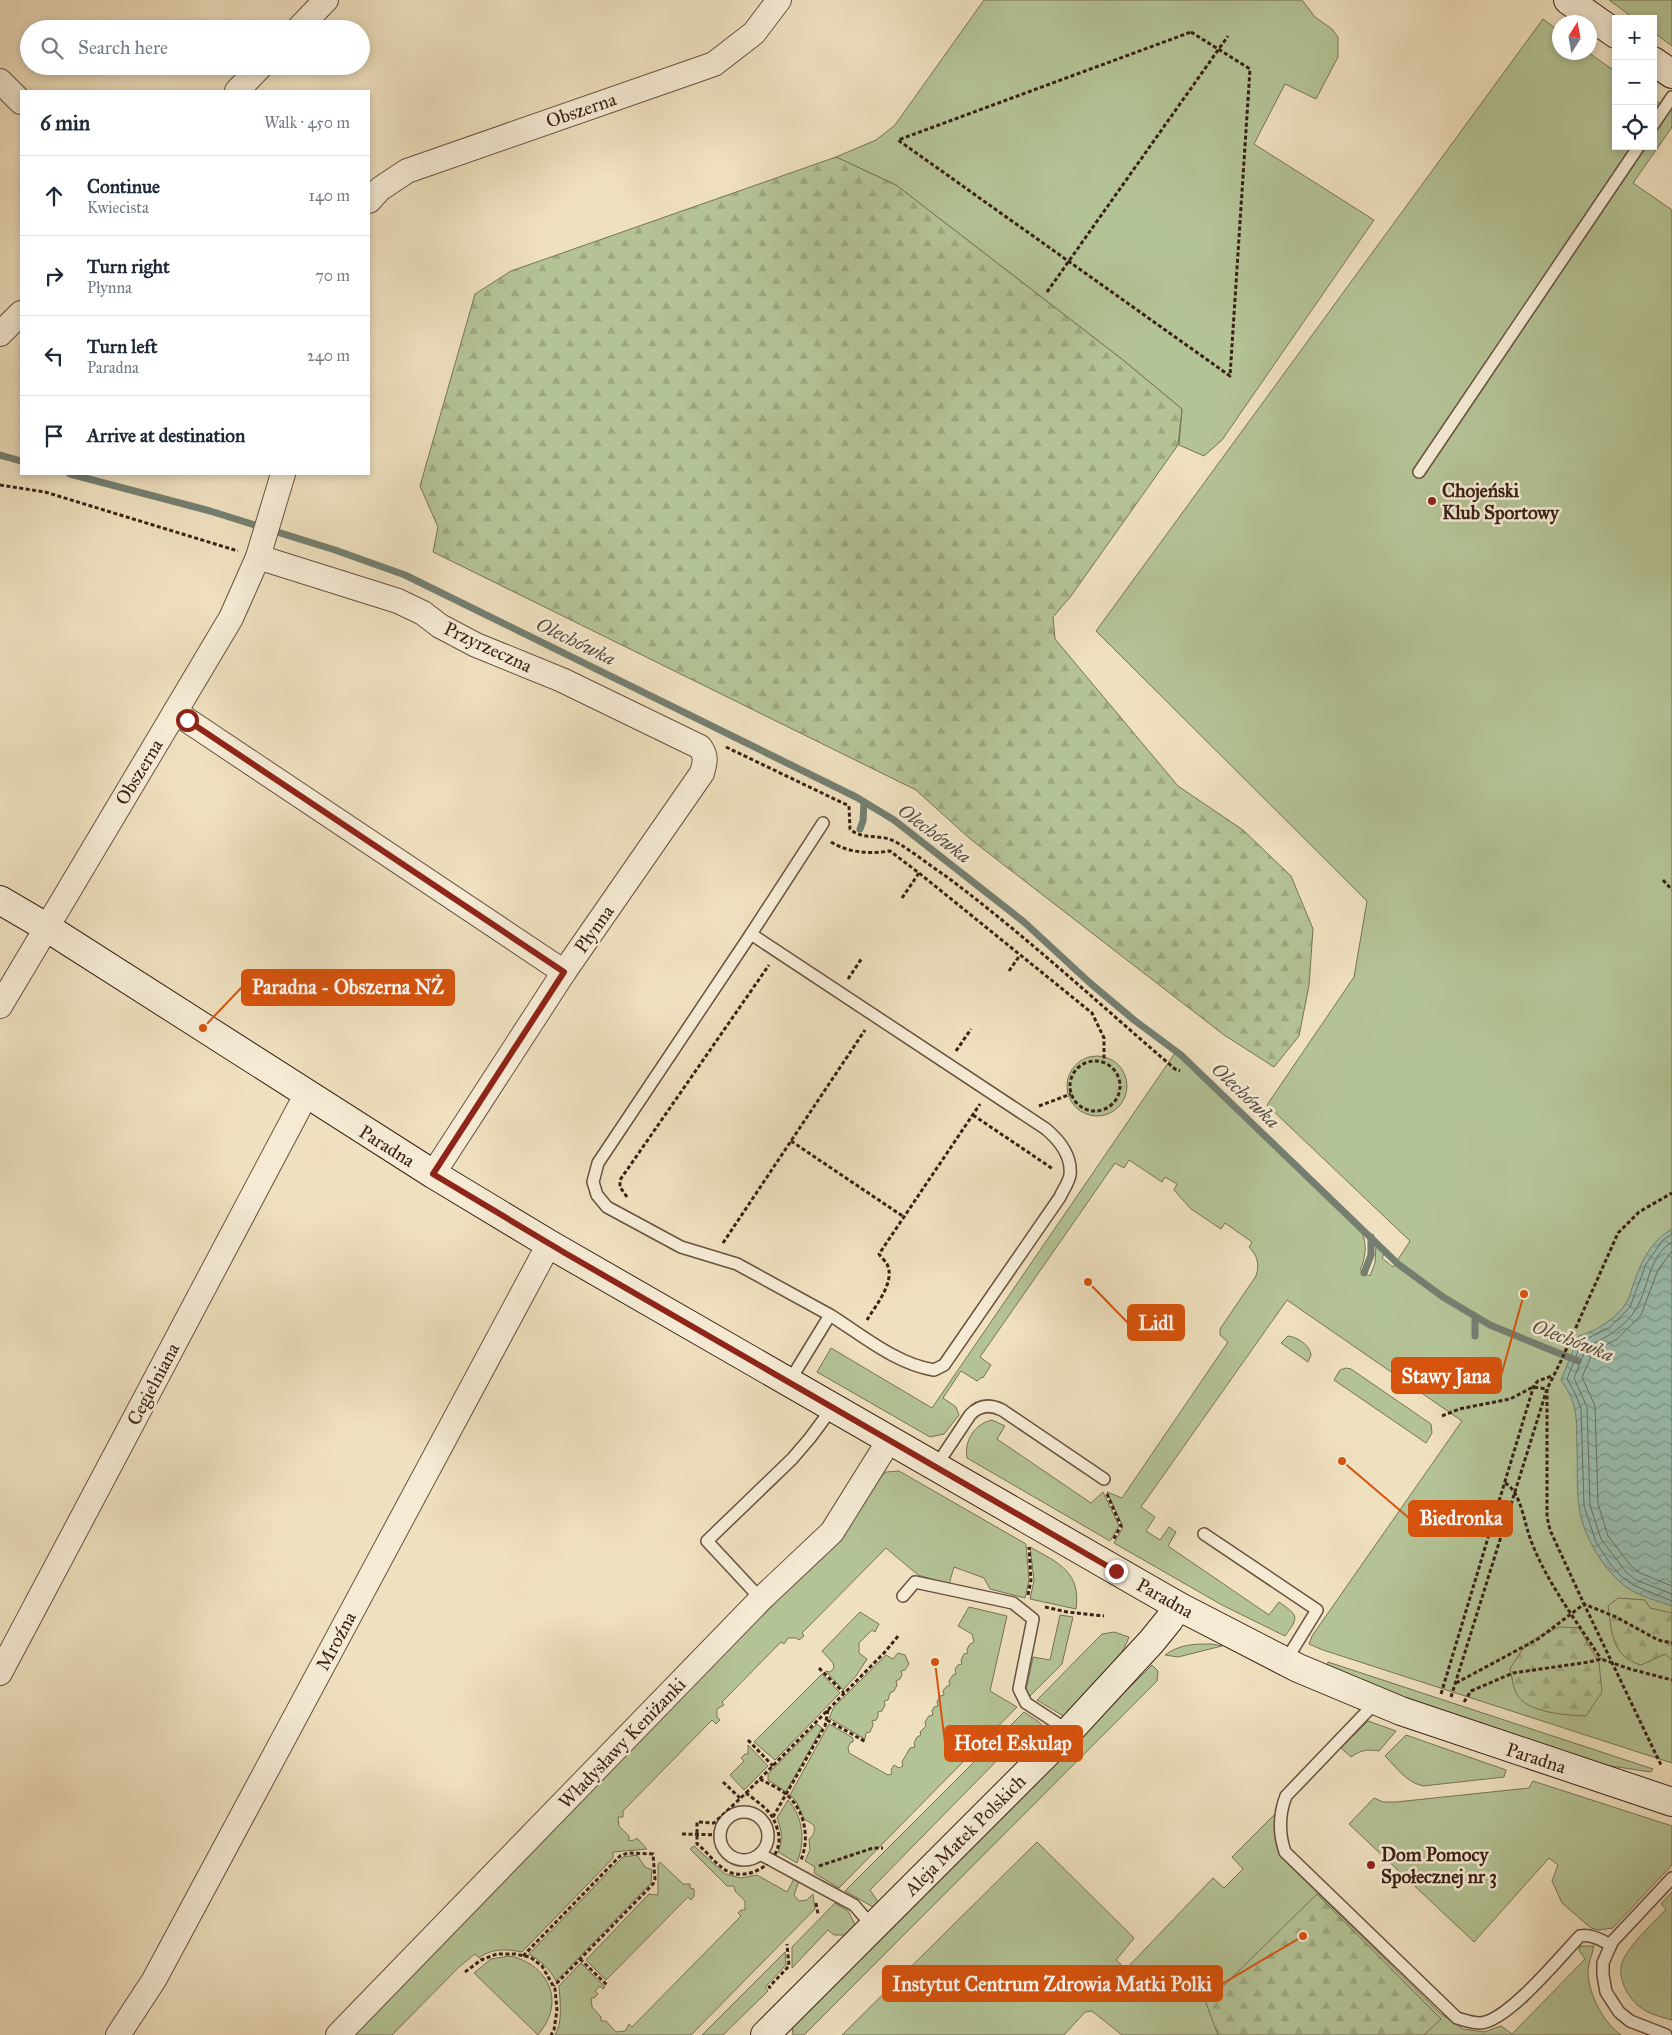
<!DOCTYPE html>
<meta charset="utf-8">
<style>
body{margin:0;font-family:"IM FELL Great Primer",serif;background:#f6f6f7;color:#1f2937}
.controls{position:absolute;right:15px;top:15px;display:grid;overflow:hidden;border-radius:0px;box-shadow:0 2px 8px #0003}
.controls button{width:45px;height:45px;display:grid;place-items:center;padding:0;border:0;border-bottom:1px solid #e0e1e3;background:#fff;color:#1f2937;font:25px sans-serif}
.compass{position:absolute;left:1552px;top:15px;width:45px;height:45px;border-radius:50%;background:#fff;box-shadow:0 2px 8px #0003;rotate:11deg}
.stop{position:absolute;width:15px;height:15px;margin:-11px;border:4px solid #8f2418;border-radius:50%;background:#fff}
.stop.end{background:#8f2418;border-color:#fff;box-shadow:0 1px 5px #0008}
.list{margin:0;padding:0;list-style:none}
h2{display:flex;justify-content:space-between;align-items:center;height:65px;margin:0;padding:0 20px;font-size:21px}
h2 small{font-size:16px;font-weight:400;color:#747a83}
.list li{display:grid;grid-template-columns:32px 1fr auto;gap:15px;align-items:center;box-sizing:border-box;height:80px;padding:0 20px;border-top:1px solid #e0e1e3}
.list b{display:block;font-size:19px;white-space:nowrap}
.list p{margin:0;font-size:16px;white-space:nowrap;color:#747a83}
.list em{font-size:16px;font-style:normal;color:#747a83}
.icon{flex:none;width:28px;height:28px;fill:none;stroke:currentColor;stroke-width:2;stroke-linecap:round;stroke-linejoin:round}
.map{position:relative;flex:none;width:1672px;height:2035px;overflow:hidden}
.search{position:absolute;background:#fff;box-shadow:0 2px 8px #0003;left:20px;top:20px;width:350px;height:55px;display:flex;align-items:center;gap:12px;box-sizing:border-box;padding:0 18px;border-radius:28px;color:#747a83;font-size:19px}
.panel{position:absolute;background:#fff;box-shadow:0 2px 8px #0003;left:20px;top:90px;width:350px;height:385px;border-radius:0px}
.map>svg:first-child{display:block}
.green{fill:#b4c396;stroke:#787256}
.forest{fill:url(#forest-firs);stroke:#787256}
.water{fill:url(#water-waves);stroke:#747f71}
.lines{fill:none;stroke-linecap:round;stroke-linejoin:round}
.shore{stroke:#6a6f62;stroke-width:1}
.stream{stroke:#747f71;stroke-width:7}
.lane-casing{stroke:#685140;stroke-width:14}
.street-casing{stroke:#685140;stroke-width:26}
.secondary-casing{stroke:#3b2115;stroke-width:30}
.path{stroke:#3b2115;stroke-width:3;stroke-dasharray:4 2.5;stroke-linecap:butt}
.lane{stroke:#f5ebd5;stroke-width:11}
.street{stroke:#f5ebd5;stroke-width:24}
.secondary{stroke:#f5ebd5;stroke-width:28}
.route{stroke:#8f2418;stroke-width:6}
.poi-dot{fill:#8f2418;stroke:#f5ebd5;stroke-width:2}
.labels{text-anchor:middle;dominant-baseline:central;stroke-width:5;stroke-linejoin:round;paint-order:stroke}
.street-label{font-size:19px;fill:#3b2115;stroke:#f5ebd5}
.poi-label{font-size:19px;font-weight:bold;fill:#3b2115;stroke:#f5ebd5;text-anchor:start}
.water-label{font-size:20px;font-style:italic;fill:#585043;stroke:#f5ebd5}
.leader{fill:none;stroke:#d7530d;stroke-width:2}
.callout-dot{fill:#d7530d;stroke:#f5ebd5;stroke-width:2}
.callout{fill:#d7530d;stroke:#d7530d;stroke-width:2}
.callout-label{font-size:20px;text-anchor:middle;font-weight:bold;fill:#fff}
</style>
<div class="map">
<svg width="1672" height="2035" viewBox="0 0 1672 2035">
<defs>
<pattern id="forest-firs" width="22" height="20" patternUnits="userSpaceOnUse" patternTransform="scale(1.25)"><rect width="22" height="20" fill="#b4c396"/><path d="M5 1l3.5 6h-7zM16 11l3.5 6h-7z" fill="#9ca780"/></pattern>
<pattern id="water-waves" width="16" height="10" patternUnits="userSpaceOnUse" patternTransform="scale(1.25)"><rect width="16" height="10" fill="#9abdaf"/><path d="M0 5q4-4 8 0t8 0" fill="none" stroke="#7f998d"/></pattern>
</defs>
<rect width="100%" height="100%" fill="#efe0bf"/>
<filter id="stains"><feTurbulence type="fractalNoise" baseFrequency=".004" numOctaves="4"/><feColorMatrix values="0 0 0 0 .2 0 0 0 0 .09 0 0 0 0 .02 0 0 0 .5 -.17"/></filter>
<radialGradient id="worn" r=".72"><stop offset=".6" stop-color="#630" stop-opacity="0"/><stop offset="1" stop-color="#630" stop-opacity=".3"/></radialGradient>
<g class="green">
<path d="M984,0H1302L1315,17L1332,29L1338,37V57L1316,99L1285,84L1254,144L1374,220L1222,440L1204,456L1179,445L1182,409L1123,360L896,185L836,157L876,140L895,125Z"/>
<path d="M1609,0H1672V46L1653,32V19H1635Z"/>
<path d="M1543,19L1559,31L1560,52L1589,53L1616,72V146H1653V99L1672,112V127L1633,183L1672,210V1763L1323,1650L1309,1644L1312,1636L1462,1421L1287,1300L1141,1507L1155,1517L1146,1531L1160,1540L1169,1527L1176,1532L1168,1546L1269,1615L1279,1602C1299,1616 1299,1617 1285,1636L1222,1605L1114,1543L1123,1527L1107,1492L1122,1498L1228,1342L1220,1335V1329L1256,1276C1260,1264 1257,1255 1249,1247L1252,1242L1225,1223L1221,1229L1191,1209L1174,1190L1177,1184L1165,1177L1162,1182L1129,1160L1124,1168L1115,1163L980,1357L991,1365L983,1378L982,1377L977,1381L961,1371L943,1398L956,1407L959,1415L944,1434L930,1437L817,1372L831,1348L932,1408L1175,1053L1203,1075L1359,1228C1368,1240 1366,1258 1360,1270L1370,1276L1375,1263L1376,1245L1385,1253L1382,1258L1393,1267L1410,1241L1267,1105L1354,977L1367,901L1096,631Z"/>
<circle cx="1097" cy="1086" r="30"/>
<path d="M1288,1336C1297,1337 1310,1345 1311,1355L1308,1362L1281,1343Z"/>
<path d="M1346,1368L1351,1369L1431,1424L1432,1433L1426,1443L1334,1380L1340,1370Z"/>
<path d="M992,1420L1005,1426L997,1439L1091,1503L1103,1492L1119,1526L1110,1541L967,1458C964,1441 974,1424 992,1420Z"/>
<path d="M899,1471L1026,1544L1029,1580L1025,1598L990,1589L984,1578L954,1567L949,1584L918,1575L886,1548L802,1633L804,1636L799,1640L796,1638H788L784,1644L781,1642L722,1702L724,1705L717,1709V1717L720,1720L716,1724L712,1720L623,1811V1817H618L619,1826L629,1836V1841L634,1840L637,1838L647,1849L613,1852V1858L522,1952C507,1949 492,1948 479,1958L475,1954L459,1967L392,2035H349L845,1532L875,1481L886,1472Z"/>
<path d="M1030,1547C1059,1563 1081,1572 1076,1609L1030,1599L1034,1580Z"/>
<path d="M969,1607L1007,1616L990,1691L1017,1707L839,1888L814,1873L815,1867L805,1861L810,1850L809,1839C814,1835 815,1832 814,1825L804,1819L796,1801L790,1795L829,1724L853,1738V1742H851L848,1747L849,1753L888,1775L892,1774L891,1770L894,1765L899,1768L903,1766L902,1762L910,1748L915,1747L914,1743L917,1737L921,1735L920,1732L926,1726L925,1722L929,1716L933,1715L932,1711L934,1707L938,1706L937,1702L940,1696L944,1695L943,1691L946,1687L950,1685L949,1681L953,1675L956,1674L955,1669L958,1665L962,1664L961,1660L964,1654L968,1653L967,1649L970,1644L974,1642L972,1634L958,1626Z"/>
<path d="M860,1612L879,1624L875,1632L872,1630L859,1643V1653L867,1659L856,1676L843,1690L826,1671L830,1672L834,1668L833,1663L822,1651Z"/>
<path d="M1060,1615L1073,1617L1062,1664L1029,1697L1026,1690L1033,1657L1050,1660Z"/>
<path d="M1114,1632L1129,1637C1117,1669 1088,1693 1065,1717L1037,1700L1102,1634Z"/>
<path d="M1212,1644L1222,1646L1178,1657L1165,1655C1180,1644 1194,1644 1212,1644Z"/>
<path d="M898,1653L905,1655L909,1664L905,1670L901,1671L902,1675L900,1679L896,1681L897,1685L894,1691L890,1693L888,1700L884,1701L885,1705L882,1711L878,1712V1717L876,1720L872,1721L873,1725L870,1732L866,1733L865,1739L829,1718L834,1707L886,1655L893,1659Z"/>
<path d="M1328,1662L1653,1769L1651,1772L1591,1763L1401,1697L1327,1666Z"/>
<path d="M1152,1665L1158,1671L1157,1681L804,2035H793L792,2025Z"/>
<path d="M822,1674L840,1693L775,1760L754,1742Z"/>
<path d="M1024,1712L1039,1722L1049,1734L1044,1741L1027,1742L1019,1738L870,1890L879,1903L873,1907L845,1891Z"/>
<path d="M1368,1721L1396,1731L1379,1751C1367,1749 1361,1750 1351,1757L1341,1748Z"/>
<path d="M817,1724L822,1728L786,1792L768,1780V1774Z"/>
<path d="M1406,1735L1506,1770L1504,1777L1423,1786C1406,1782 1397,1768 1385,1756Z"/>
<path d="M748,1745L768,1766L744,1790L730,1775L744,1761L741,1758L745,1754H748Z"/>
<path d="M1533,1781L1672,1826V1865L1613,1928L1598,1930L1591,1928L1562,1903L1552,1881L1558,1865L1549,1858L1474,1942L1349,1824L1374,1798L1383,1802H1396L1529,1788Z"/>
<path d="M788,1800C804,1818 805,1842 797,1863L778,1852C783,1839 782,1831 777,1818Z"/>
<path d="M1278,1811C1275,1828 1274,1841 1281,1857L1440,2013L1463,2029L1484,2032L1501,2026L1512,2034L1585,1959L1579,1950L1580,1946H1594C1592,1955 1588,1964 1588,1973C1589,1995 1603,2022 1621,2035H1122L1092,2011L1085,2012L1064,2035H842L1037,1842L1134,1938L1116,1960L1126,1969L1213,1878L1224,1888L1243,1869L1232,1857Z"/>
<path d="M694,1846L725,1874L741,1878L757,1875L787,1892L794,1879L799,1881L794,1895L799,1901L807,1900L813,1894L815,1909L691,2035H555C563,2024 560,2000 559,1986L581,1963L605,1987L603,1989L600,1986L595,1991L598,1994L594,1998H591L592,2007L601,2017V2021H606L616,2032L625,2031L629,2024L632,2027L741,1916L738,1913L741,1910H745V1901L735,1891L734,1886H727L690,1849Z"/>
<path d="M637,1855L645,1867L652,1870L651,1883L556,1981C549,1968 541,1961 529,1954L623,1857Z"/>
<path d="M660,1862L683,1884H690V1888L694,1889V1896L691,1900L688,1897L606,1980L586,1960L649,1894L658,1895V1865Z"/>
<path d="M1672,1892V2020C1662,2017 1648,2014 1640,2007C1628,1998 1617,1978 1622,1963C1628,1945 1654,1923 1666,1909L1661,1904Z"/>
<path d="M835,1903L848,1911L856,1926L845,1935H834L828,1930L792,1968V1947Z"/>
<path d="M785,1952L786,1965L765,1987L768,1991L723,2035H702Z"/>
<path d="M510,1956C535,1961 557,1983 551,2010C549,2020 544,2027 538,2035L474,1973L491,1959Z"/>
</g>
<g class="forest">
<path d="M836,157L896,185L1123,360L1182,409L1178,445L1071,596L1053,617L1055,639L1178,786L1243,830L1291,876L1313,929L1309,985L1299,1036L1274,1067L1224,1035L969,838L916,790L433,552L438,527L420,486L475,294L511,271Z"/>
<path d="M1618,1598L1645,1600L1650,1608L1672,1613V1660L1665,1654L1641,1665C1611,1656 1612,1632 1608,1606Z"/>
<path d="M1560,1627L1579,1628L1599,1663L1602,1692L1586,1716C1566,1715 1526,1713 1516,1693C1513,1686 1512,1677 1510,1669C1527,1640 1530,1640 1560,1627Z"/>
<path d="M1317,1894L1441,2019L1424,2035H1218L1206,2003Z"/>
</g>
<path class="water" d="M1672,1229V1606C1658,1601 1642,1597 1629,1589C1605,1573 1582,1535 1579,1506C1576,1487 1578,1467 1577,1448C1576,1418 1579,1406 1561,1380L1579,1336C1596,1331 1616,1319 1626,1303C1630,1298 1631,1290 1633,1285C1641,1262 1651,1241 1672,1229Z"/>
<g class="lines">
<g class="shore">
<path d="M1672,1234L1663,1240L1646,1264L1630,1307L1609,1328L1582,1341L1567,1379L1574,1391L1581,1408L1584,1506L1596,1542L1611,1565L1621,1576L1633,1585L1672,1601"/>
<path d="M1672,1242C1648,1256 1649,1288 1636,1309C1626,1326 1605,1339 1587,1346L1574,1378L1587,1407L1590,1505L1601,1539L1626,1572L1636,1580L1672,1594"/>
<path d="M1672,1251L1658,1270L1641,1315L1617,1339L1593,1352L1582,1377L1595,1406L1598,1504L1608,1536L1631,1566L1640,1573L1672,1586"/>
</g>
<g class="stream">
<path d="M0,455L21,461"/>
<path d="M70,474L210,511L335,550L405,575L856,797L894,820L1024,922L1090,983L1134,1020L1181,1055L1398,1264L1443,1297L1490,1325L1578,1361"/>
<path d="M860,829L863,821L864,802"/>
<path d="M1364,1273L1371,1255V1237"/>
<path d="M1475,1316V1336"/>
</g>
<defs>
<g id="lane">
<path d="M1653,125L1672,97"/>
<path d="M1419,472L1639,146"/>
<path d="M751,934L823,823"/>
<path d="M789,1382L830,1315L737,1264L681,1247L607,1207L597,1195L593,1182L598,1163L751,934L1046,1129C1059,1140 1072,1156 1070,1175C1069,1182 1063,1190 1060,1197L944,1365L934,1370C896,1364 862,1335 830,1315"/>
<path d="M936,1466L970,1415C979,1405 990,1404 1002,1410L1104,1479"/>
<path d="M1204,1534L1317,1610L1285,1662"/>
<path d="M903,1596L915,1582L1013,1603L1033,1619L1019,1689L1026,1703L1069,1731"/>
<path d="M761,1599L707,1541L792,1459L810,1438L833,1407"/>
<path d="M1377,1701L1286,1796C1279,1814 1279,1834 1285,1852L1457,2018C1464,2020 1472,2023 1480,2023C1507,2022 1560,1957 1580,1936C1591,1934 1601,1940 1611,1945"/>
<circle cx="744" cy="1836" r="24"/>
<path d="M760,1854L854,1905L873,1927"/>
<path d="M1666,2035L1630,2021L1619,2012L1606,1992L1603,1975V1963L1612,1942L1672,1878"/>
</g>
<g id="street">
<path d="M298,29L326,0"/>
<path d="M0,81L21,102"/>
<path d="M237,91L261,66"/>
<path d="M369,201L380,189L407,171L714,64L754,33L779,0"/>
<path d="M0,334L21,313"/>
<path d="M258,557L398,601L423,613L440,626L476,645L562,680L700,747C707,757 705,762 702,773L564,972L433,1174"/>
<path d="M175,712L564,972"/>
<path d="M0,1006L231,618L258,557L283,474"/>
<path d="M0,1673L306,1095"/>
<path d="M118,2035L154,1980L549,1244"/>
<path d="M338,2035L761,1599L832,1532L890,1439"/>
</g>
<g id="secondary">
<path d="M1568,0L1616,34"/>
<path d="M1653,61L1672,74"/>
<path d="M0,900L46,927L433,1174L549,1244L1178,1606L1298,1668L1401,1711L1672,1802"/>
<path d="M765,2035L1069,1731L1152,1641L1169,1620L1178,1606"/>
</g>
</defs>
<use href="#lane" class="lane-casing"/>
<use href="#street" class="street-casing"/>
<use href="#secondary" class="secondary-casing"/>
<g class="path">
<path d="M1191,32L1250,69L1230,376L898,140Z"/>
<path d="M1047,292L1228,36"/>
<path d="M0,485L45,492L238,551"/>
<path d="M726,747L849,806L850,829C861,839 875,835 889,839C902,843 930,866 943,874C1024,934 1098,1003 1175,1069L1180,1071"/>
<path d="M831,842C849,853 869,854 890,851L919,873L1092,1013L1104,1038V1061"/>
<path d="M1663,880L1672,890"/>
<path d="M902,898L919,873"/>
<path d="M1009,971L1020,955"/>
<path d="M848,979L862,958"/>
<path d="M956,1051L971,1029"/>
<circle cx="1095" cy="1086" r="25"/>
<path d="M1039,1106L1071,1094"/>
<path d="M973,1115L1053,1169"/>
<path d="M791,1141L904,1217"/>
<path d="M627,1197L620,1187V1180L769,965"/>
<path d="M723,1243L865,1030"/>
<path d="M867,1320C875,1306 896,1282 887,1264C885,1261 881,1257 879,1254L980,1104"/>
<path d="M1442,1416L1459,1409L1510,1399L1533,1387L1547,1389V1517L1550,1530L1584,1604L1616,1617L1658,1640L1672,1643"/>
<path d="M1505,1483C1521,1492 1524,1522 1530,1538C1546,1582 1576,1620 1601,1659"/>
<path d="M1107,1494L1121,1526L1113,1540"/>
<path d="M1028,1595L1031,1580L1029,1547"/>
<path d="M1045,1607L1067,1612L1104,1616"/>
<path d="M819,1668L844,1693"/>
<path d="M1456,1683L1538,1639L1584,1604L1661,1765"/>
<path d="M1441,1694L1534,1385L1538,1381L1552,1376"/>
<path d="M1451,1697L1547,1389L1561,1361L1618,1233L1639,1212L1672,1193"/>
<path d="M1464,1702L1471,1691L1513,1673L1589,1662L1601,1659L1630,1669L1672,1680"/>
<path d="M827,1720L866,1742"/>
<path d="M748,1740L773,1766"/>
<path d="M760,1779C769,1784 779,1788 787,1795C805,1811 810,1838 801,1860"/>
<path d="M723,1782L740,1798"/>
<path d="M746,1793C755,1800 770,1810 774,1820C776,1825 779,1832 779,1838C780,1862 751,1881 729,1872C716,1866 708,1852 697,1844V1822L714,1823Z"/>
<path d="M746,1793L884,1653L899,1635"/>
<path d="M773,1817L825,1726L828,1710"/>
<path d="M682,1834L720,1835"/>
<path d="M819,1866L873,1848H883"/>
<path d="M816,1903L818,1914"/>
<path d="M523,1956L620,1856L628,1853L653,1854L655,1879L653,1884L554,1986"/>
<path d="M580,1959L607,1985"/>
<path d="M465,1972L481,1960L497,1954H515L530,1957L542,1966L555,1989L557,2010L554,2030L551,2035"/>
<path d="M771,1988L769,1987L789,1966L787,1944"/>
</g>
<use href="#lane" class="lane"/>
<use href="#street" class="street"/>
<use href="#secondary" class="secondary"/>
</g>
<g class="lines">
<path class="route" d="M187,720L564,972L433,1174L565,1253L1116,1571"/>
</g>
<g class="poi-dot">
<circle cx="1432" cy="501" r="5"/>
<circle cx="1371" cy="1865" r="5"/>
</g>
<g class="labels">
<g class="street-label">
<text transform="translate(581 110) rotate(-19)">Obszerna</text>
<text transform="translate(488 647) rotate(25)">Przyrzeczna</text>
<text transform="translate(139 772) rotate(-59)">Obszerna</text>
<text transform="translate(594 929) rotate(-55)">Płynna</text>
<text transform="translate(387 1146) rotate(32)">Paradna</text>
<text transform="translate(153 1384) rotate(-62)">Cegielniana</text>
<text transform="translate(1165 1598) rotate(29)">Paradna</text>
<text transform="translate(336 1641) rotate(-62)">Mroźna</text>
<text transform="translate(622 1743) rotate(-46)">Władysławy Keniżanki</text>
<text transform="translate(1536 1758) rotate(18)">Paradna</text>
<text transform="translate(965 1835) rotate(-45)">Aleja Matek Polskich</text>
</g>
<g class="poi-label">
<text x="1442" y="490">Chojeński<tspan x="1442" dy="22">Klub Sportowy</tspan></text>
<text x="1381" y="1854">Dom Pomocy<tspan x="1381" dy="22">Społecznej nr 3</tspan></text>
</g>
<g class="water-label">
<text transform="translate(576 641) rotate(26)">Olechówka</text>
<text transform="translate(935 833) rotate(37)">Olechówka</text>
<text transform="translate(1246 1095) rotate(44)">Olechówka</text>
<text transform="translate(1573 1340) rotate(21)">Olechówka</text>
</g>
</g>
<path class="leader" d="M203 1028L242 987M1088 1282L1128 1323M1524 1294L1501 1376M1342 1461L1409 1518M935 1662L945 1743M1303 1936L1222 1984"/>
<g class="callout-dot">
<circle cx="203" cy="1028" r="5"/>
<circle cx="1088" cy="1282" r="5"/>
<circle cx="1524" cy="1294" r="5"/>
<circle cx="1342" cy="1461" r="5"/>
<circle cx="935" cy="1662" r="5"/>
<circle cx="1303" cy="1936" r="5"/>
</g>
<g class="callout">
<rect x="242" y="970" width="212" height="35" rx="5"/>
<rect x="1128" y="1305" width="56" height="35" rx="5"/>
<rect x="1392" y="1358" width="109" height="35" rx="5"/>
<rect x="1409" y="1501" width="103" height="35" rx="5"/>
<rect x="945" y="1726" width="137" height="35" rx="5"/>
<rect x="883" y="1966" width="339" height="35" rx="5"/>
</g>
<g class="callout-label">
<text x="348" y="994">Paradna - Obszerna NŻ</text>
<text x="1156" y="1330">Lidl</text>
<text x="1446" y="1383">Stawy Jana</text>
<text x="1461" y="1525">Biedronka</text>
<text x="1013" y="1750">Hotel Eskulap</text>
<text x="1052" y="1991">Instytut Centrum Zdrowia Matki Polki</text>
</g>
<rect width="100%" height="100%" filter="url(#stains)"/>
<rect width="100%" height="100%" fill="url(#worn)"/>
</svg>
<div class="controls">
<button>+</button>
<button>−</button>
<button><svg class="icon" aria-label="locate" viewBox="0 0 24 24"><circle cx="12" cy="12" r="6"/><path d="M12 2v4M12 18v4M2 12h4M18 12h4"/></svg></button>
</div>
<svg class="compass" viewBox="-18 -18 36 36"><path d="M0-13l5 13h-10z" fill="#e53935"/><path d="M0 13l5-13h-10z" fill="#747a83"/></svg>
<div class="stop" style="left:187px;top:720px"></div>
<div class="stop end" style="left:1116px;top:1571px"></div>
<div class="search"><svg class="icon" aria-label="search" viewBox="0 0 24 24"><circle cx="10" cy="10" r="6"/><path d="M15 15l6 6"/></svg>Search here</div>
<section class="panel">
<h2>6 min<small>Walk · 450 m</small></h2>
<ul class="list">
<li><svg class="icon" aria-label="ahead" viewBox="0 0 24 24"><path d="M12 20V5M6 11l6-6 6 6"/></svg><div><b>Continue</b><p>Kwiecista</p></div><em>140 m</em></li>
<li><svg class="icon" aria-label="right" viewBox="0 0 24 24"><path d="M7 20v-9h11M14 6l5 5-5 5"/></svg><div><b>Turn right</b><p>Płynna</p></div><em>70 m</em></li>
<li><svg class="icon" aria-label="left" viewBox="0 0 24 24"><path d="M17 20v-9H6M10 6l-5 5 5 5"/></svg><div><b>Turn left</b><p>Paradna</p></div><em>240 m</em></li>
<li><svg class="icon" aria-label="arrive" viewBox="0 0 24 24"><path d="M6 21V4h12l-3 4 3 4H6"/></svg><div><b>Arrive at destination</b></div></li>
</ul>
</section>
</div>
